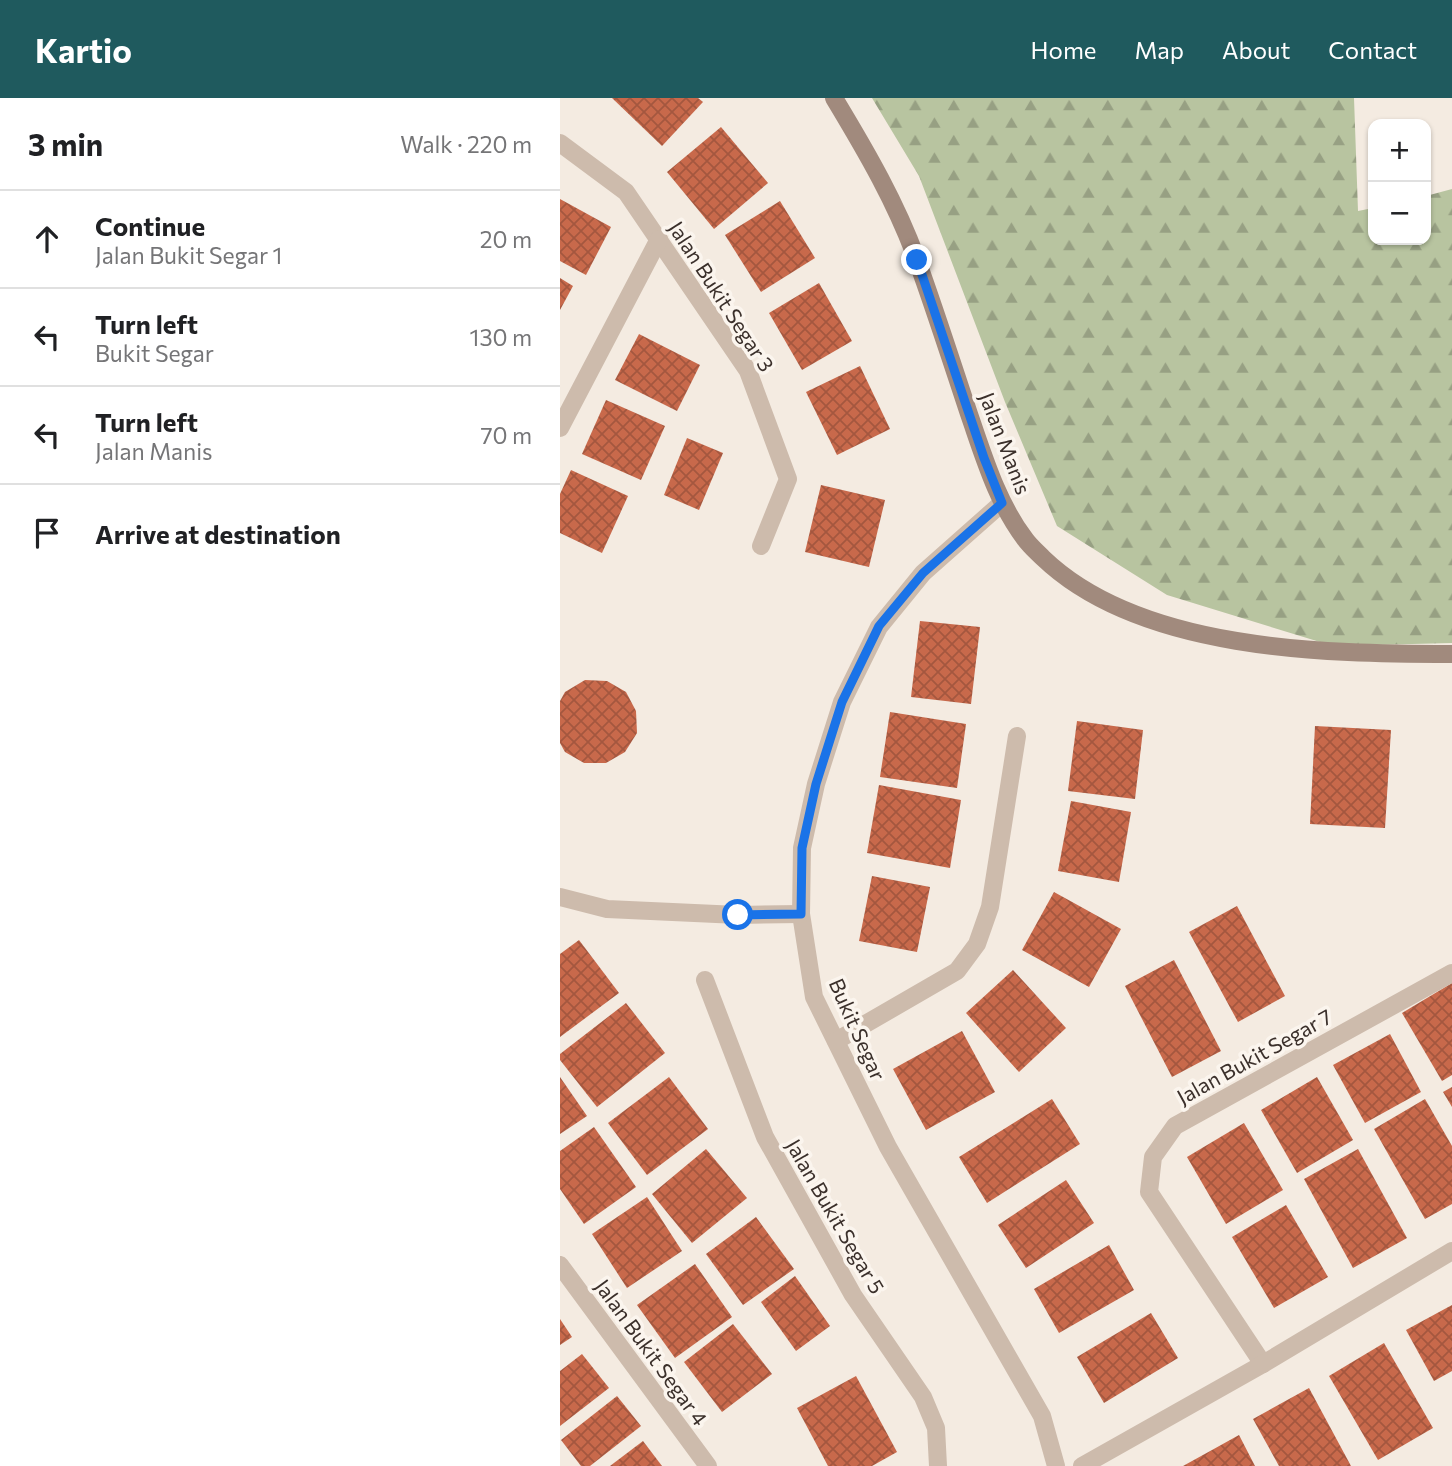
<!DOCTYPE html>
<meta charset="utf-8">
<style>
body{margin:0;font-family:Commissioner,sans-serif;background:#f2f2f2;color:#202124}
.controls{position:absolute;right:21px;top:21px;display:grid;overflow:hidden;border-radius:14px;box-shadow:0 2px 5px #0004}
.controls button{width:63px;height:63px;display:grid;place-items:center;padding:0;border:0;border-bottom:2px solid #e0e0e0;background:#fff;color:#202124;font:35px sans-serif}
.stop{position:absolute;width:21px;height:21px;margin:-16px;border:5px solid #1a73e8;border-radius:50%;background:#fff}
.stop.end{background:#1a73e8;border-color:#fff;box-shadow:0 2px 7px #0008}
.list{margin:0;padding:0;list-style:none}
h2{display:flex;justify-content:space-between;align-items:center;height:91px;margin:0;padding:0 28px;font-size:30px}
h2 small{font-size:23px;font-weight:400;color:#757577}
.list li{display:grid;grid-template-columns:46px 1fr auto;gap:21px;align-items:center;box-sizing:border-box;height:98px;padding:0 28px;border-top:2px solid #e0e0e0}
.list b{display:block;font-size:26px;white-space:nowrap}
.list p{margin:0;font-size:23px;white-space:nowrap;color:#757577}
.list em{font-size:23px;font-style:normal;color:#757577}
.icon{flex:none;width:38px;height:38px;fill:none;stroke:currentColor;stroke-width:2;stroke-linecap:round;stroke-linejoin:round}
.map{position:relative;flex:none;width:892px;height:1368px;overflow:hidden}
header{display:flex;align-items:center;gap:42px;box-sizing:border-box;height:98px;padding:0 35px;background:#1f5a5e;color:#fff}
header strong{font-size:33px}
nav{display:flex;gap:38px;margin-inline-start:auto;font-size:24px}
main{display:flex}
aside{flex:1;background:#fff}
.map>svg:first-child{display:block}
.forest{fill:url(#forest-firs)}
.building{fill:url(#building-cross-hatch)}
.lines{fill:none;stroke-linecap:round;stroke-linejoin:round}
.street{stroke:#cdbbac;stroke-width:18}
.secondary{stroke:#a18a7d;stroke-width:18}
.route{stroke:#1a73e8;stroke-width:9}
.labels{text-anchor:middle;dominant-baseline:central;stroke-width:7;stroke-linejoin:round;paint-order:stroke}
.street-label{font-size:21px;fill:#3b302b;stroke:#fbf5ee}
</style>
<header>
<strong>Kartio</strong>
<nav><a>Home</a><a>Map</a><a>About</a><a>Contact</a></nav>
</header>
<main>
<aside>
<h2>3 min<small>Walk · 220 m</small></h2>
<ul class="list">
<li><svg class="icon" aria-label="ahead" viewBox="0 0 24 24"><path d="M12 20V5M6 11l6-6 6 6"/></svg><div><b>Continue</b><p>Jalan Bukit Segar 1</p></div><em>20 m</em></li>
<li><svg class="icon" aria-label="left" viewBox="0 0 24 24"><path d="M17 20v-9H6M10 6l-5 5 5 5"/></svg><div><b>Turn left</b><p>Bukit Segar</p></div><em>130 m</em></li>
<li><svg class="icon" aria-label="left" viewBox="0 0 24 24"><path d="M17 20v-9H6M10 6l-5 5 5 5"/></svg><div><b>Turn left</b><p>Jalan Manis</p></div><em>70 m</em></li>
<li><svg class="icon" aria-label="arrive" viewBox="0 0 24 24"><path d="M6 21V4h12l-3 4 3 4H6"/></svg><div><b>Arrive at destination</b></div></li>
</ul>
</aside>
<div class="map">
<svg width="892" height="1368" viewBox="0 0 892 1368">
<defs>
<pattern id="forest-firs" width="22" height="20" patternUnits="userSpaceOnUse" patternTransform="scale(1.75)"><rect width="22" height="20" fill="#b8c4a0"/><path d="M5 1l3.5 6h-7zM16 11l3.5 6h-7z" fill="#97a083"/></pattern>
<pattern id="building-cross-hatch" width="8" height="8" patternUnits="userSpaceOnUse" patternTransform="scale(1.75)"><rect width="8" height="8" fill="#c8694b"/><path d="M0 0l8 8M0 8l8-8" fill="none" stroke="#a4573f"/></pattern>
</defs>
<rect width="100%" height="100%" fill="#f4ebe1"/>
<path class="forest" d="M312,0H794L798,113L813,110V142H866V98L892,91V545L773,548L607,497L497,428L445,304L359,78Z"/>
<g class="building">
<path d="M52,0H138L143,4L102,48Z"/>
<path d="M161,29L208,85L154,131L107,74Z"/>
<path d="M0,101L51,129L26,177L0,163Z"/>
<path d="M220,103L255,160L201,194L165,137Z"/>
<path d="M0,180L13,188L0,212Z"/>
<path d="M259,185L292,243L242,272L209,215Z"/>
<path d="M79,236L140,267L117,313L55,282Z"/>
<path d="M300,268L330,331L277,357L246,294Z"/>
<path d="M46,302L105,328L81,382L22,356Z"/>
<path d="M127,340L163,355L139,412L104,397Z"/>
<path d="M11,372L68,398L42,455L0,435V396Z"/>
<path d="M261,387L325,402L309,469L245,454Z"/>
<path d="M360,523L420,529L411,606L351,599Z"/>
<path d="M25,582L47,583L66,594L76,613L77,635L65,654L46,665H24L5,654L0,645V603L5,594Z"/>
<path d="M330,614L406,626L397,690L320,679Z"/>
<path d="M517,623L583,632L575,701L508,693Z"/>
<path d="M755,628L831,632L825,730L750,726Z"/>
<path d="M319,687L401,702L390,770L307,755Z"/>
<path d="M511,703L571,714L559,784L498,773Z"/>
<path d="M312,778L370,789L357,854L299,843Z"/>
<path d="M494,794L561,831L529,889L462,852Z"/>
<path d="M677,808L725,898L678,924L629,834Z"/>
<path d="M19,842L59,895L0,939V856Z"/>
<path d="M614,862L661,953L612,979L565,888Z"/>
<path d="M453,872L506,930L459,974L406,915Z"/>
<path d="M892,885V977L882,983L842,915Z"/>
<path d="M66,905L105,955L37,1009L0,962V956Z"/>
<path d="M402,933L435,994L366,1032L333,971Z"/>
<path d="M830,936L861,994L805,1025L773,967Z"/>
<path d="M0,979L27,1018L0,1036Z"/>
<path d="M109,979L148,1031L87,1077L48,1025Z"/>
<path d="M757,979L793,1042L737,1075L701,1012Z"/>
<path d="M892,989V1009L883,994Z"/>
<path d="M492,1001L520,1046L427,1105L399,1059Z"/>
<path d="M865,1001L892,1048V1106L865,1121L814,1031Z"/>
<path d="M684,1025L723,1092L666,1126L627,1059Z"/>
<path d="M34,1029L76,1089L24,1126L0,1091V1053Z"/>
<path d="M146,1051L187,1100L132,1145L92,1096Z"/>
<path d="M798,1051L847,1140L793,1170L744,1081Z"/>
<path d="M506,1082L534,1125L466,1170L438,1127Z"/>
<path d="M87,1099L122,1153L67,1190L32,1136Z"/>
<path d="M726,1107L768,1179L714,1210L672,1139Z"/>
<path d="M196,1119L234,1171L183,1207L146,1156Z"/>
<path d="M549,1147L574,1192L499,1235L474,1191Z"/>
<path d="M135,1166L172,1219L115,1260L77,1207Z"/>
<path d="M235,1178L270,1228L236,1253L201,1204Z"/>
<path d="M892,1207V1273L874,1283L846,1232Z"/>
<path d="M591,1215L618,1260L544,1305L517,1259Z"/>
<path d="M0,1221L12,1239L0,1247Z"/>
<path d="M173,1226L212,1276L162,1314L124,1264Z"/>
<path d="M824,1245L873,1330L818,1362L769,1278Z"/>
<path d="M22,1256L49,1290L0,1328V1273Z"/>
<path d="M296,1278L337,1354L312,1368H268L237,1310Z"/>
<path d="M749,1290L791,1368H719L693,1321Z"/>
<path d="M57,1298L81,1328L30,1368H21L1,1342Z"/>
<path d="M679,1337L695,1368H623L652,1352Z"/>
<path d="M83,1343L102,1368H50Z"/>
</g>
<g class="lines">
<g class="street">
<path d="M0,45L66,94L188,273L228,381L201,448"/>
<path d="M0,330L99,141"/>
<path d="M442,405L363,475L319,529L282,604L256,686L242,750L241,816L254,899L328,1049L482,1318L496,1368"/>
<path d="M0,799L47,811L178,817L241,816"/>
<path d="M145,882L205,1039L293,1197L363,1299L376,1330L378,1368"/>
<path d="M276,943L397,873L417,846L430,809L457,638"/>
<path d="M0,1167L148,1368"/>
<path d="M703,1266L589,1094L593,1059L615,1028L892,875"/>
<path d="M522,1368L703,1266L892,1153"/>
</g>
<path class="secondary" d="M274,0C306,53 337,106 358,165C376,215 392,265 409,316C424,359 437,404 465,441C470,448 477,454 483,460C580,553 765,556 892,556"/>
</g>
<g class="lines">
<path class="route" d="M178,817L241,816L242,750L256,686L282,604L319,528L363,475L442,405L424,360L357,162"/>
</g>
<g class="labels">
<g class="street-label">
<text transform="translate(162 198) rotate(57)">Jalan Bukit Segar 3</text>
<text transform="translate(446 345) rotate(69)">Jalan Manis</text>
<text transform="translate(298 931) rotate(66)">Bukit Segar</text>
<text transform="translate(694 958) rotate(-29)">Jalan Bukit Segar 7</text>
<text transform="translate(276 1118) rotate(60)">Jalan Bukit Segar 5</text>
<text transform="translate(92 1254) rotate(54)">Jalan Bukit Segar 4</text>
</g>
</g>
</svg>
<div class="controls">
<button>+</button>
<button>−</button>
</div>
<div class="stop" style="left:178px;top:817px"></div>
<div class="stop end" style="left:357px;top:162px"></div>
</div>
</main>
